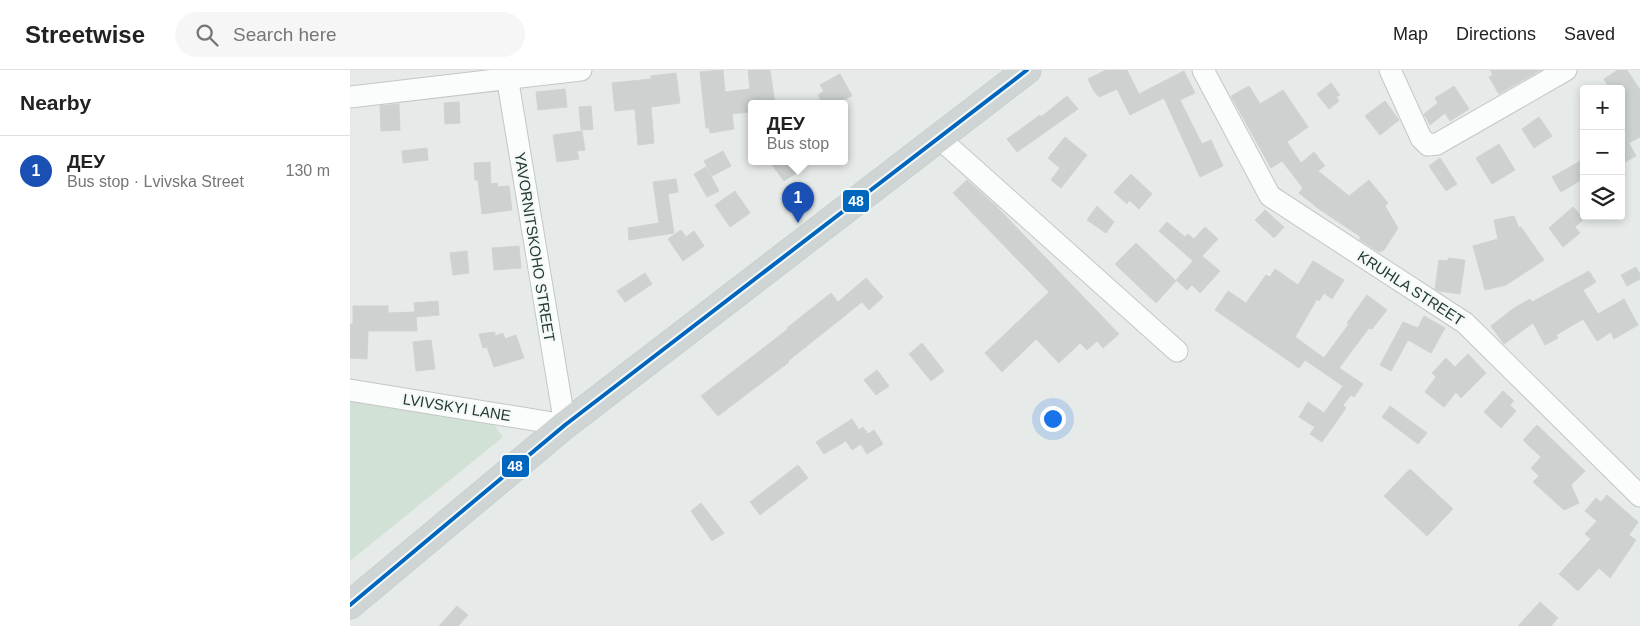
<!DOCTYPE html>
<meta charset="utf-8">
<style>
body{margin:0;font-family:Arial,sans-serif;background:#f6f6f6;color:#222}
.controls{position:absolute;right:15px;top:15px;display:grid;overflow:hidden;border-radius:5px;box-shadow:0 2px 8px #0003}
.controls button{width:45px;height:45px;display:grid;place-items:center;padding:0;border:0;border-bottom:1px solid #e0e0e0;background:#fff;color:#222;font:25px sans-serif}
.you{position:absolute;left:702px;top:348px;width:18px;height:18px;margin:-12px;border:4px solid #fff;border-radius:50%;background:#1a73e8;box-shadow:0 0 0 8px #1a73e833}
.badge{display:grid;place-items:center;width:32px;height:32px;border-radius:50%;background:#0f766e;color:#fff;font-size:16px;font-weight:700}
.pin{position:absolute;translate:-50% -41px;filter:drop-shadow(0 1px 2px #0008)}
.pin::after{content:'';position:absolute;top:26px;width:18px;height:15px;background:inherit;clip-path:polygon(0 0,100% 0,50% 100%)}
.popup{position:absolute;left:398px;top:30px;width:100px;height:65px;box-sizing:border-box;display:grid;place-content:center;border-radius:5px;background:#fff;filter:drop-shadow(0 1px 4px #0005);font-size:16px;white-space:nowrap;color:#767676}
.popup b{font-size:19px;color:#222}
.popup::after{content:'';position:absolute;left:50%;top:100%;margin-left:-10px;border:10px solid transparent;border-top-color:#fff}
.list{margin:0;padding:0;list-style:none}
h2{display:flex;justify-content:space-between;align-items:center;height:65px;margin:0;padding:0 20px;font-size:21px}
h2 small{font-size:16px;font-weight:400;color:#767676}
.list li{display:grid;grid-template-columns:32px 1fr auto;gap:15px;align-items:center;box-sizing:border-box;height:70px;padding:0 20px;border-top:1px solid #e0e0e0}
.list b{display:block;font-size:19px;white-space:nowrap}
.list p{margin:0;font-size:16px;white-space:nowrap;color:#767676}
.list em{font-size:16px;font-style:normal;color:#767676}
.icon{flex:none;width:28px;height:28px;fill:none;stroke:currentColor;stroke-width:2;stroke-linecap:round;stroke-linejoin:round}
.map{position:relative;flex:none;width:1290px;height:556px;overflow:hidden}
header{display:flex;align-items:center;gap:30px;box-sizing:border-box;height:70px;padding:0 25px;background:#fff;border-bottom:1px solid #e0e0e0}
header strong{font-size:24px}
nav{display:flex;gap:28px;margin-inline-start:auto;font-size:18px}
.search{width:350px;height:45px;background:#f6f6f6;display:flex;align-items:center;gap:12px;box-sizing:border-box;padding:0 18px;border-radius:28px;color:#767676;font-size:19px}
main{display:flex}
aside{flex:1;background:#fff}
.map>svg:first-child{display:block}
.green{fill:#d1e1d6}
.building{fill:#cdd1d0;stroke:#cfd3d1}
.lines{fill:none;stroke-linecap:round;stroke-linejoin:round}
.minor-casing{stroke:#c3c7c5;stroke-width:23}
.major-casing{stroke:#c2c9c7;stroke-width:29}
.minor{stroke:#fbfcfc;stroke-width:21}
.major{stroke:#cfd5d4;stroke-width:28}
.bus-1-casing{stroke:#f4f9f7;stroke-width:8}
.bus-1{stroke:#0065bd;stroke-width:4}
.labels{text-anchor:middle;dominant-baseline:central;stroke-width:4;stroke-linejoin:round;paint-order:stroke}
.street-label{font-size:15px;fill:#253b36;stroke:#f4f9f7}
.line-badge{stroke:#f4f9f7;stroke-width:2}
.badge-label{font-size:14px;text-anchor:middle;font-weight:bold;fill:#fff}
</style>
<header>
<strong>Streetwise</strong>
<div class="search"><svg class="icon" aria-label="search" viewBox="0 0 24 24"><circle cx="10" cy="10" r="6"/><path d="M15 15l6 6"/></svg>Search here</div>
<nav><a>Map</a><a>Directions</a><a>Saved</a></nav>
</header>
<main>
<aside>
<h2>Nearby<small></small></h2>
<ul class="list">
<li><span class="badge" style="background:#1a4fb4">1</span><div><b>ДЕУ</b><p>Bus stop · Lvivska Street</p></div><em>130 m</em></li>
</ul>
</aside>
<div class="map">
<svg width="1290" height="556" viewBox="0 0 1290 556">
<rect width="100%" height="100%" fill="#e6eae8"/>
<path class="green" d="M0,325L141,351L153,367L0,491Z"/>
<g class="building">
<path d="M373,0L375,22L400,19L398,0H420L425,34H397L398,42L382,44L384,59L360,63L359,58H356L350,2Z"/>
<path d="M756,0H777L789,24L834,1L845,23L830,30L852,74L861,70L873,96L850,107L814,28L780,45L767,19L749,27L744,21L738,9Z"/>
<path d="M1140,0H1191L1149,24L1139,7L1143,5Z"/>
<path d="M1268,0H1277L1290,20V67L1279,73L1286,86L1271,94V19H1260L1254,9Z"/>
<path d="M326,3L330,33L301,37L304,73L288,75L285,39L265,41L262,13L301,9V6Z"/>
<path d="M490,4L502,26L486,34H473L468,25L474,21L470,15Z"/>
<path d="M981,13L990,25L986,27L989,31L979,39L967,24Z"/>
<path d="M899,16L910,34L933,20L958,57L937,72L951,93L964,82L975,96L968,101L999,126L1019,110L1038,133L1035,136L1048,158L1034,180L1029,182L1009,169L1011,167L969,139L949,123L953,118L932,91L921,98L881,26Z"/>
<path d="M1104,16L1119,39L1100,51L1095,43L1080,55L1074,44L1088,33L1085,28Z"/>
<path d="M215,19L217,37L188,40L186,22Z"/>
<path d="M717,26L728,39L667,82L657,69L690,45L691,47Z"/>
<path d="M1035,31L1049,50L1030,65L1015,46Z"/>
<path d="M109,32L110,53L95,54L94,33Z"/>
<path d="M49,34L50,60L31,61L30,36Z"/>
<path d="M241,36L243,59L231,60L229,37Z"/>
<path d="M1189,47L1202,66L1184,78L1172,59Z"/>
<path d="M232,61L235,80L227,81L229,89L207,92L203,65Z"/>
<path d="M715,67L737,85L711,118L701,110L710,98L698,88Z"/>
<path d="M1149,74L1165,100L1142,114L1126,88Z"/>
<path d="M77,78L78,90L53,93L52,81Z"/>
<path d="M373,81L381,96L362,106L354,91Z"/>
<path d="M1090,88L1107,114L1096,121L1079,96Z"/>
<path d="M1234,89V108L1211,122L1202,107Z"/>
<path d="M140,92L141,114L147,113L148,117L159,116L162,140L132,144L128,110H125L124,93Z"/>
<path d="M420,92H463L434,111Z"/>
<path d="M356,97L369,121L357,127L344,104Z"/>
<path d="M781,104L802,124L789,139L779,130L777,134L764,122Z"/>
<path d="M326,109L328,122L318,124L324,163L279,170L278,158L309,153L303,112Z"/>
<path d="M617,110L646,136L769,264L753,278L747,271L737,280L730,273L709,293L686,269L652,302L635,283L699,222L603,123Z"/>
<path d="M385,121L400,143L380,157L365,135Z"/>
<path d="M747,136L764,152L756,163L737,150Z"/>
<path d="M1223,137L1234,149L1225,157L1230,163L1213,177L1199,158Z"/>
<path d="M915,140L934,157L924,168L905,150Z"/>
<path d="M1164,146L1169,158L1171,157L1194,190L1156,215L1135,220L1123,176L1148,169L1144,150Z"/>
<path d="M817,152L835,167L838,164L844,169L855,157L868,169L852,186L870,201L850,223L842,215L837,220L826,210L843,191L809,161Z"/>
<path d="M331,160L336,167L344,161L354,176L333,191L318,169Z"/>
<path d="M786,173L826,211L806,233L765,194Z"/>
<path d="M169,176L171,198L144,200L142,178Z"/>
<path d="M117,181L119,203L103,205L100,183Z"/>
<path d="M1098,188L1115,190L1110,224L1089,221L1085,219L1089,190L1098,191Z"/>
<path d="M963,191L994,210L982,229L974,223L969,231L967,229L945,267L974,288L999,254L997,253L1017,225L1037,240L1022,259L1019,258L989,298L1013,314L1004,327L1001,325L993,335L996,338L972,372L960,364L965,357L949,347L958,332L974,343L993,316L955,290L949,298L865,240L878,221L896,233L916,205L920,207L925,199L948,215Z"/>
<path d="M1286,197L1290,204V209L1277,216L1271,205Z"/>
<path d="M1239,201L1246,212L1233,220L1248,244L1274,229L1288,255L1264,269L1261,262L1247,271L1233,249L1206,265L1208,268L1195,275L1183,253L1154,274L1141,256L1164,238L1180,229L1182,232Z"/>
<path d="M295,203L302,214L275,232L267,221Z"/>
<path d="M516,208L533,227L519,240L512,232L438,291L439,292L368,346L351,326L438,259L437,258L481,223L488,232Z"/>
<path d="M88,231L89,245L66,247L67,261H18L17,289L0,288V254H3V236H38V243L65,242L64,233Z"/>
<path d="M1074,246L1095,258L1081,283L1058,270L1041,301L1030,295L1053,252L1068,258Z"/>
<path d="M145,262V266L153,263L155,269L166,265L174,288L144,297L137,277L133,278L129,264Z"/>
<path d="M81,270L85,299L66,301L63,272Z"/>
<path d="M572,273L594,301L581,311L559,284Z"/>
<path d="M1118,284L1136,303L1111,328L1106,322L1094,337L1075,322L1086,307L1082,303L1096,288L1105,297Z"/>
<path d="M527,300L539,316L526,325L514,310Z"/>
<path d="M1153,321L1164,331L1160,335L1166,341L1151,358L1134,342Z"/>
<path d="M1040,336L1077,363L1068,374L1032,347Z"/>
<path d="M502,349L509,360L513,357L518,364L524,360L533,374L517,384L511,374L502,380L496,371L474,384L466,372Z"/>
<path d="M1187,355L1235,401L1221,415L1229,433L1214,440L1183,412L1189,406L1181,398L1191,387L1173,370Z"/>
<path d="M448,395L458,408L410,445L400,432Z"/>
<path d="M1060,399L1103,439L1077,466L1034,426Z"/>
<path d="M1257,425L1288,452L1279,465L1286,470L1260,508L1249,498L1228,521L1209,504L1241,469L1235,464L1247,451L1235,441L1246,428L1251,432Z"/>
<path d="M351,433L374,463L362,471L341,441Z"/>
<path d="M1190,532L1208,548L1201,556H1168Z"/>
<path d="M107,536L118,545L108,556H89Z"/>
</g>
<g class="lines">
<defs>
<g id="minor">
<path d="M853,0L920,126L1115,253L1290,426"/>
<path d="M1040,0L1071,68L1078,75L1087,74L1216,0"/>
<path d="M0,27L231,0"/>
<path d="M589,68L827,281"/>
<path d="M0,320L215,355L156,0"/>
</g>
<path id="major" d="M0,535L215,355L677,0"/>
</defs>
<use href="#minor" class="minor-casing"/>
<use href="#major" class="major-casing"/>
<use href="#minor" class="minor"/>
<use href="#major" class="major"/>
<defs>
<path id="bus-1" d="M0,535L215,355L677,0"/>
</defs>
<use href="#bus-1" class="bus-1-casing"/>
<use href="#bus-1" class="bus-1"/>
</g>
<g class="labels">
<g class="street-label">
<text transform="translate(185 177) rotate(81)">YAVORNITSKOHO STREET</text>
<text transform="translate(1061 218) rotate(33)">KRUHLA STREET</text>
<text transform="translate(107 337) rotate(9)">LVIVSKYI LANE</text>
</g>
</g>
<g class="line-badge">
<rect x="492" y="119" width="28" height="24" rx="5" fill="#0065bd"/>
<rect x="151" y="384" width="29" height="24" rx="5" fill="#0065bd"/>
</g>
<g class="badge-label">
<text x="506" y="136">48</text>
<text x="165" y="401">48</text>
</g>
</svg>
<div class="controls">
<button>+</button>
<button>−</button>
<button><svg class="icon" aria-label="layers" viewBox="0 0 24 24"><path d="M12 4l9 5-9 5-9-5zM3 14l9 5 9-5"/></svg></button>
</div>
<div class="you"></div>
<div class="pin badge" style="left:448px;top:153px;background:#1a4fb4">1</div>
<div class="popup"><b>ДЕУ</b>Bus stop</div>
</div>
</main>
